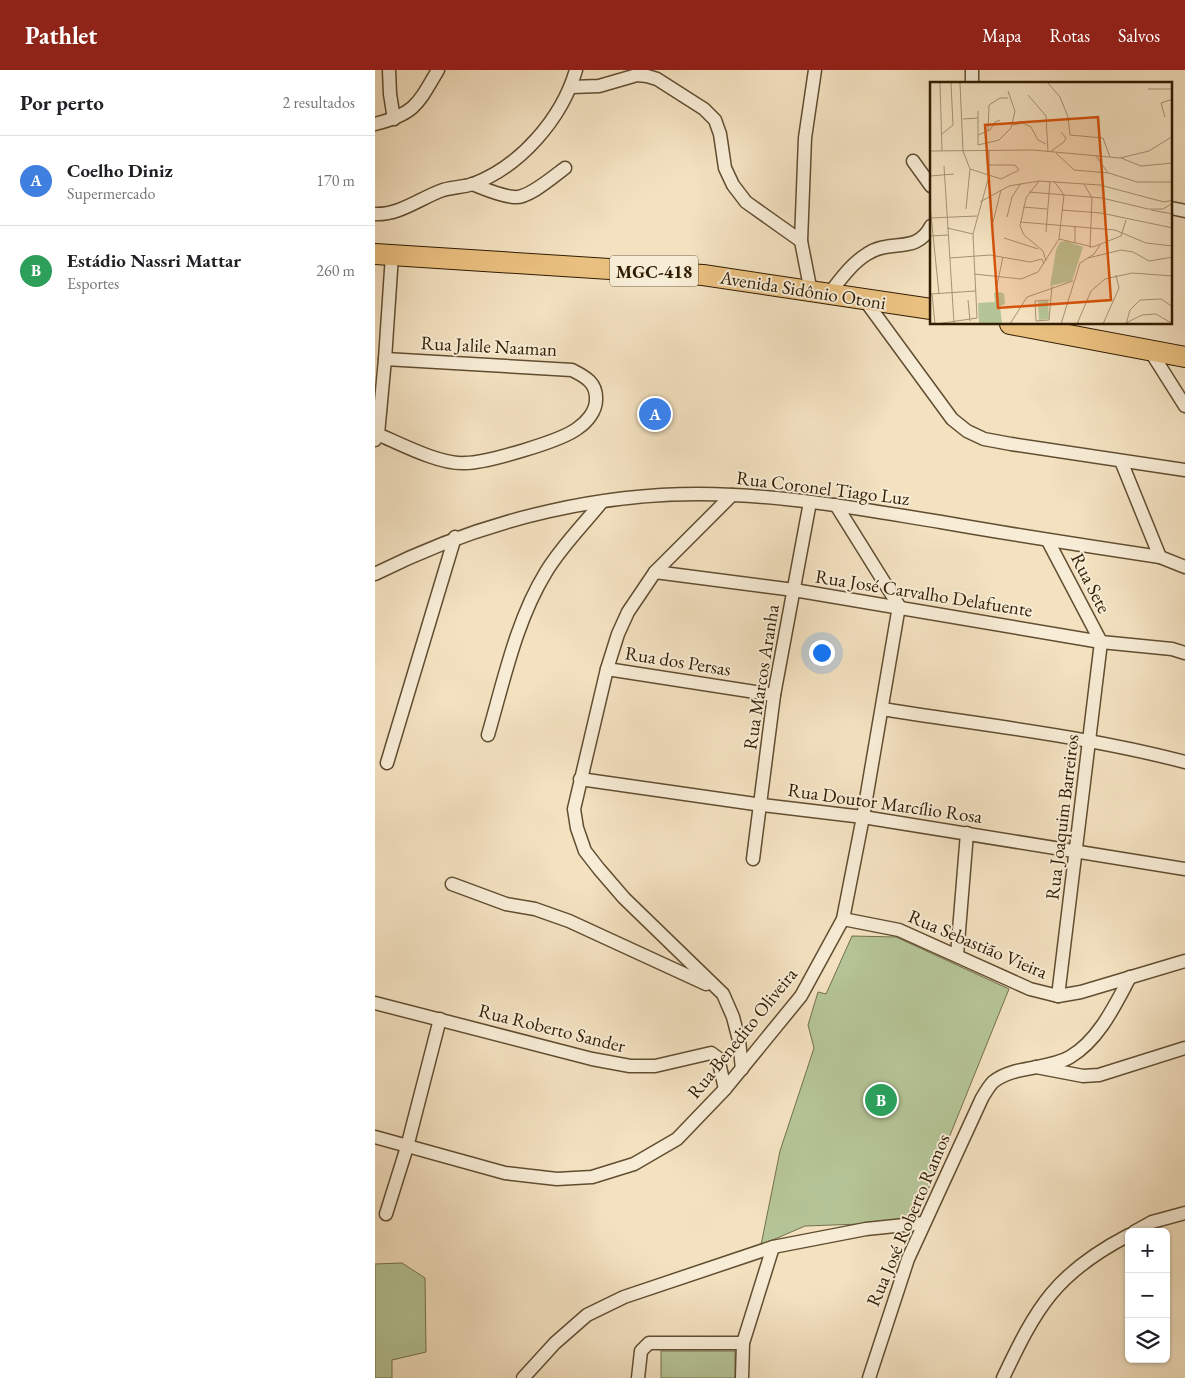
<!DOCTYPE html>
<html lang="pt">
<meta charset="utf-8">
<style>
body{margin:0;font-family:"EB Garamond",serif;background:#f2f2f2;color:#202124}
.controls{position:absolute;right:15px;bottom:15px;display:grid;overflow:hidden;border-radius:8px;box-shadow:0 1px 4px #0004}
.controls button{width:45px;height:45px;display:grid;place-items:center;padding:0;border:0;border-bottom:1px solid #e0e0e0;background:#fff;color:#202124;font:25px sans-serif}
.you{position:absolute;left:446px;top:582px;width:18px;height:18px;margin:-12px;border:4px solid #fff;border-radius:50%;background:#1a73e8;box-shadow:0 0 0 8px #1a73e833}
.badge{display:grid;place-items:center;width:32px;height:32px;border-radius:50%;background:#8f2418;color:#fff;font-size:16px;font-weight:700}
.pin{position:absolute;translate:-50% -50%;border:2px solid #fff;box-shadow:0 1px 5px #0006}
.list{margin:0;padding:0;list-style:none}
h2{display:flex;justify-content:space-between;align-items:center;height:65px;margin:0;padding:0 20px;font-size:21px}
h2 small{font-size:16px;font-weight:400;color:#757577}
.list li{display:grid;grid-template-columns:32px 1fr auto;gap:15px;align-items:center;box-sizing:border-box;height:90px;padding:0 20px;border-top:1px solid #e0e0e0}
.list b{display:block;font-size:19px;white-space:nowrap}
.list p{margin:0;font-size:16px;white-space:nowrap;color:#757577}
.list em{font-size:16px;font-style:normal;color:#757577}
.icon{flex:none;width:28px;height:28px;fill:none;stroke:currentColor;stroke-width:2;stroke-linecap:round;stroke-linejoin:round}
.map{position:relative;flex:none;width:810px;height:1308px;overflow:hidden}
header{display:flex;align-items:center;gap:30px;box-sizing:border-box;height:70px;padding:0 25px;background:#8f2418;color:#fff}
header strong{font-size:24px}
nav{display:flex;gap:28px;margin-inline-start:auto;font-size:18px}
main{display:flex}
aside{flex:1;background:#fff}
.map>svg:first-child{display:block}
.green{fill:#b5c496;stroke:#72704b}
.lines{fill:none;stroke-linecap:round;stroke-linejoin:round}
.street-casing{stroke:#614d30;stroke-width:15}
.primary-casing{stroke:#301c00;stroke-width:22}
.street{stroke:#f7ecd6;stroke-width:12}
.primary{stroke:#eac080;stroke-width:20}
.labels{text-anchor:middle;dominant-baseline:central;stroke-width:4;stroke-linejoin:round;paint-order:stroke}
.shield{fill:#f7ecd6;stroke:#6c5a40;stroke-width:1}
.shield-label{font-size:18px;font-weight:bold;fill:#301c00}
.street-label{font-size:19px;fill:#301c00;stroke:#f7ecd6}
.inset-road{fill:none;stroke:#a59273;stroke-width:1}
.view{fill:#d6530b;fill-opacity:0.15;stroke:#d6530b;stroke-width:2.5}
.inset-edge{fill:none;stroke:#301c00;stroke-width:2.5}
</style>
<header>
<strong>Pathlet</strong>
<nav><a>Mapa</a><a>Rotas</a><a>Salvos</a></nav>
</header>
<main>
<aside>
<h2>Por perto<small>2 resultados</small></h2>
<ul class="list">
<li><span class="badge" style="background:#3f7fe0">A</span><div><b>Coelho Diniz</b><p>Supermercado</p></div><em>170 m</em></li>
<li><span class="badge" style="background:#2e9e5b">B</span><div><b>Estádio Nassri Mattar</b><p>Esportes</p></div><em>260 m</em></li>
</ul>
</aside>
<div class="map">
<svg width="810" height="1308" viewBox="0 0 810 1308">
<rect width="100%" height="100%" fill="#f3e1c0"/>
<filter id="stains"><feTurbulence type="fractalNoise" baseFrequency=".004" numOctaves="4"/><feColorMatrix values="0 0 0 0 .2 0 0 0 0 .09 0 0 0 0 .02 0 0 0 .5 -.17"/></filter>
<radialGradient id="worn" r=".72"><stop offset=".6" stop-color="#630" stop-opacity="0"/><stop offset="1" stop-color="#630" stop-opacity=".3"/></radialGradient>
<g class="green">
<path d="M477,866L521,867L634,919L540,1152L430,1156L386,1175L405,1081L439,978L433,955L443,922L451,924Z"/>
<path d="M27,1193L50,1208L51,1282L17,1290V1308H0V1194Z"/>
<rect x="286" y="1281" width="74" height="27"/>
</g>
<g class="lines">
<defs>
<g id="street">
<path d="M14,0L15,24L19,49"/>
<path d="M597,0V14"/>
<path d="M196,17L224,16L262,5L272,6L282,9L329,39L340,50L345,64L350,98L358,115L371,132L426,171"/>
<path d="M0,54C40,44 43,34 63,0"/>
<path d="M538,91L556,116"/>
<path d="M97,114C110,119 125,126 139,127C153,129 179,106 190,98"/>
<path d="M796,138L810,141"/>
<path d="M0,144C25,145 45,128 68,120C78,117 89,117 98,114C146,96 187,48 201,0"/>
<path d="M436,222L426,171L430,68L440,0"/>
<path d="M454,224C465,210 476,194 492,184C516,168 541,185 556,156"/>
<path d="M489,229L577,349L592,361L609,369L636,374L810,400"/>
<path d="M774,279L810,336"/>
<path d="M0,363C24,373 65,395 90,393C111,393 187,371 203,358C212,352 221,341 221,330C222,313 211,307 197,300L10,289"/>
<path d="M0,370L3,364L10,289L17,185"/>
<path d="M746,391L785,487"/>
<path d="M357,425L280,502L253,542L243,564L232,599L199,739L202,758L210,781L224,799L249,828L348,924L358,947L364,970L367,999"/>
<path d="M673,471L726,572L683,926"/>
<path d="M280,502L419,520L726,572L797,579L810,583"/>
<path d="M0,504C109,449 235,418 358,425C428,428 497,441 566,452C639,465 712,476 785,487L810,497"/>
<path d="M232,599L399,625"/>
<path d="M507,639C608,655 711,666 810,692"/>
<path d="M113,665C129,610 141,551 171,502C186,477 208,455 226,433"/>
<path d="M12,693L80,467"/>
<path d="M205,709L387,735L488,747L810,799"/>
<path d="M378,789L399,625L435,432"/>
<path d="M77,814L131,834L160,839L194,851L331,914"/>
<path d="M468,849L524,860L655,919L683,926L706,922L810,891"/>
<path d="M582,885L592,763"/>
<path d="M0,933L217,989L255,996H280L336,983L343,988L350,1019"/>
<path d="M661,997L708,1006L724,1005L810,978"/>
<path d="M0,1067L130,1103L182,1109L217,1107L259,1094L302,1069L350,1019L426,926L468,849L488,747L524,536L461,435"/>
<path d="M11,1144L32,1077L65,949"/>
<path d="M759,1162L777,1152L810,1143"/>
<path d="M148,1308L180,1273L212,1245L249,1227L398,1177L491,1159L549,1153"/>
<path d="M263,1308L266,1281L274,1273H368"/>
<path d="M367,1308L368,1273L398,1177"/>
<path d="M494,1308L533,1189L607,1028C610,1023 614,1016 618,1012C639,995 673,1000 695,987C724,970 740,935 755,907"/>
<path d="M628,1308C662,1236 681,1203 754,1165"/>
</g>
<g id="primary">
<path d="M0,184L328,205L556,239"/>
<path d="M635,254L810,287"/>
</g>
</defs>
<use href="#street" class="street-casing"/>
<use href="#primary" class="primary-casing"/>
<use href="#street" class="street"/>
<use href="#primary" class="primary"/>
</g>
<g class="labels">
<rect class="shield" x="235" y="185.5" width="88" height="31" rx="4"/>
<g class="shield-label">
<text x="279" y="201">MGC-418</text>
</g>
<g class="street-label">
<text transform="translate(428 220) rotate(9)">Avenida Sidônio Otoni</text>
<text transform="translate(114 276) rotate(3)">Rua Jalile Naaman</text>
<text transform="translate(448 418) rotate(7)">Rua Coronel Tiago Luz</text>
<text transform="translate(716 513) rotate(63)">Rua Sete</text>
<text transform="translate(549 523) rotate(9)">Rua José Carvalho Delafuente</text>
<text transform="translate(303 591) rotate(9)">Rua dos Persas</text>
<text transform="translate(386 607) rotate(-81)">Rua Marcos Aranha</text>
<text transform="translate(510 733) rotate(8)">Rua Doutor Marcílio Rosa</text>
<text transform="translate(687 747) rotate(-83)">Rua Joaquim Barreiros</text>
<text transform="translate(603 874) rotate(23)">Rua Sebastião Vieira</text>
<text transform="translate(177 958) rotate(14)">Rua Roberto Sander</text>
<text transform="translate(367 963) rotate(-51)">Rua Benedito Oliveira</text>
<text transform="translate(533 1150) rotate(-67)">Rua José Roberto Ramos</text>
</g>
</g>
<g transform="translate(555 12)">
<rect width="242" height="242" fill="#f3e1c0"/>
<path d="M136,159L153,165L142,199L120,204L126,168L130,160ZM70,210L74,212L75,222L70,224L72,241L49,242L48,221L65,220L64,211ZM118,219L119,237L109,238L108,220Z" fill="#b5c496"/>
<path class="inset-road" d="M10,1L12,69M30,1L33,69L40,87L36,127M118,1L130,15L138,35L140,53L173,56L180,75M218,7H243M98,13L116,34L118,70M235,35L231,21L243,17M33,37L48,36M83,43L93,41L101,45L108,58L116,62M58,49L59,23L70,16H78M12,52L23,43L21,1M48,53L60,48L65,40L70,38M48,63L69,58L81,46L85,29L78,9M48,63V29M0,69L103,68L190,76L219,69L243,54M121,69L134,60L136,56L131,50M126,71L144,88L179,91L207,100H243M166,74L178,91M191,76L211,84L243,81M14,84L24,241M40,87L71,97L89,88L85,83H59M0,94L24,92M109,99L96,116L90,144L94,153L113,169L116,179M154,102L162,116L160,166M99,110L172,116L218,127H233L243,121M50,120L79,104L109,99L170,103L234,120L243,118M0,123L9,212M93,125L117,127M132,128L171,131L243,146M221,128L243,132M77,135L82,115L91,101M0,136L47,134M63,140L71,108M90,140L185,148L216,161L243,164M17,146L43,152M116,150L120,99M0,154L18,153M74,156L108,167M129,157L163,165L191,154L196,138M145,161V144M20,176L60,173L100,180L112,177L114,182M158,176L191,168L203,170L219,179L243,175M44,192L91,197L108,190L129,157L134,113L124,99M67,203L73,175M0,212L46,209M2,212L5,242M38,218L40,239M119,218L105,219L106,239L119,238L122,204M196,241L212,233L226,232L243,242M6,242L47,236L43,152L59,94V68M80,242L97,215L143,199M131,242L150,181L164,172L170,163M147,242L161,209L175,197L202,191L243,194M173,242L189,206L186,193M196,242L200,228L210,218L231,217L243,225"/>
<path class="view" d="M168,35L181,218L68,226L55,43Z"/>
<rect width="242" height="242" class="inset-edge"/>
</g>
<rect width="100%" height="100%" filter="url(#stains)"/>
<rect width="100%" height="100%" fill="url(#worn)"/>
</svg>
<div class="controls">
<button>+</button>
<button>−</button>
<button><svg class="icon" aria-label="layers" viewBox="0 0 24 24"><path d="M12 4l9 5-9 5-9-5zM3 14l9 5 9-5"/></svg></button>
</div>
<div class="you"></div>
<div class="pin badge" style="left:280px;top:344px;background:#3f7fe0">A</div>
<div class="pin badge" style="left:506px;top:1030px;background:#2e9e5b">B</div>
</div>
</main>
